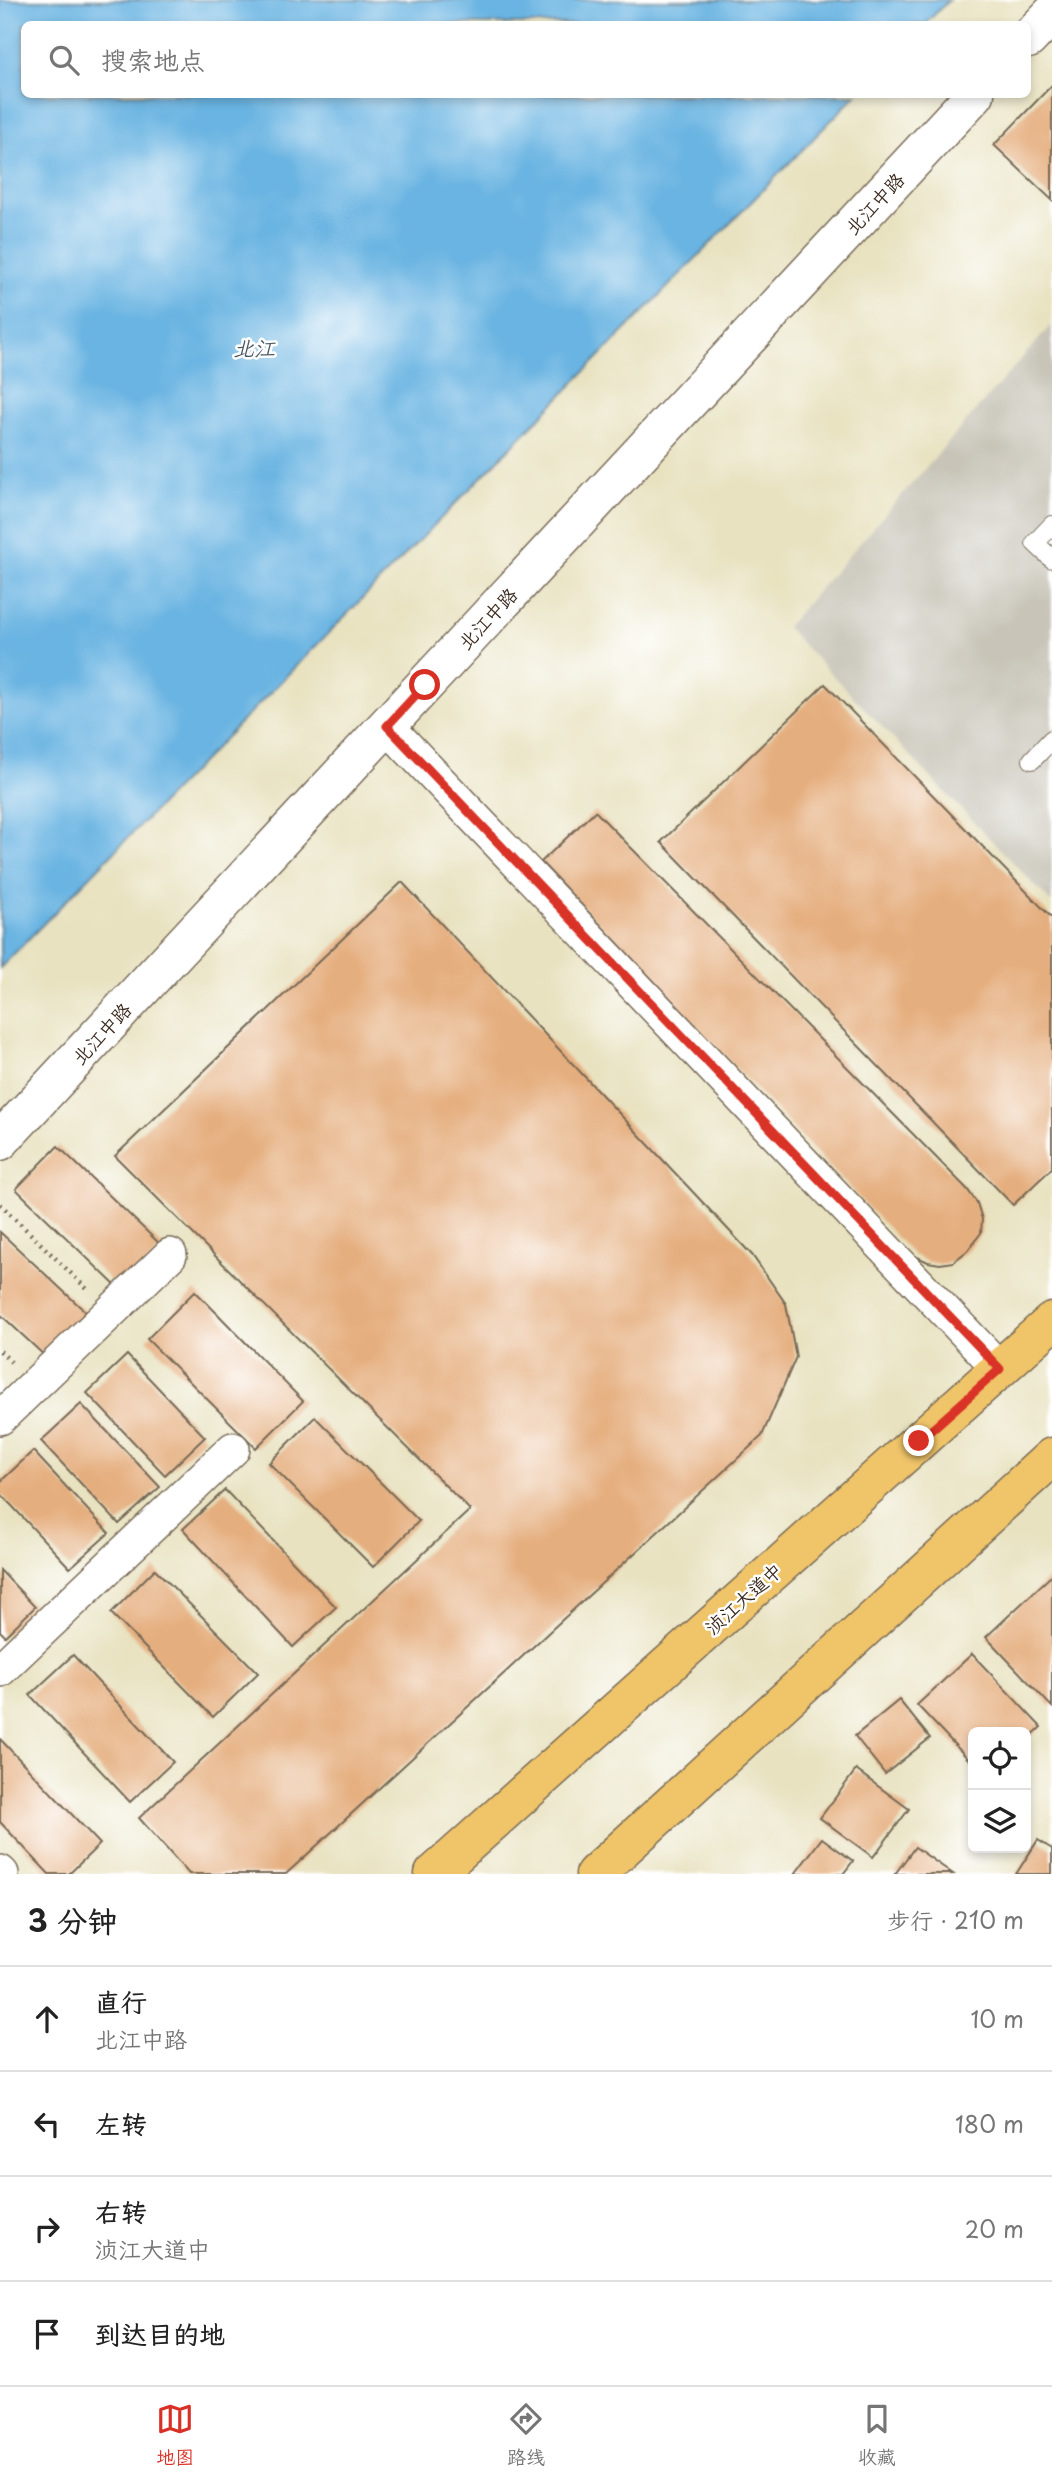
<!DOCTYPE html>
<html lang="zh">
<meta charset="utf-8">
<style>
body{margin:0;font-family:"Playpen Sans","LXGW WenKai TC",sans-serif;background:#f6f6f6;color:#222}
.controls{position:absolute;right:21px;bottom:21px;display:grid;overflow:hidden;border-radius:10px;box-shadow:0 4px 10px #0003}
.controls button{width:63px;height:63px;display:grid;place-items:center;padding:0;border:0;border-bottom:2px solid #e0e0e0;background:#fff;color:#222;font:35px sans-serif}
.stop{position:absolute;width:21px;height:21px;margin:-16px;border:5px solid #d93025;border-radius:50%;background:#fff}
.stop.end{background:#d93025;border-color:#fff;box-shadow:0 2px 7px #0008}
.list{margin:0;padding:0;list-style:none}
h2{display:flex;justify-content:space-between;align-items:center;height:91px;margin:0;padding:0 28px;font-size:30px}
h2 small{font-size:23px;font-weight:400;color:#767676}
.list li{display:grid;grid-template-columns:46px 1fr auto;gap:21px;align-items:center;box-sizing:border-box;height:105px;padding:0 28px;border-top:2px solid #e0e0e0}
.list b{display:block;font-size:26px;white-space:nowrap}
.list p{margin:0;font-size:23px;white-space:nowrap;color:#767676}
.list em{font-size:23px;font-style:normal;color:#767676}
.icon{flex:none;width:38px;height:38px;fill:none;stroke:currentColor;stroke-width:2;stroke-linecap:round;stroke-linejoin:round}
.map{position:relative;flex:none;width:1052px;height:1874px;overflow:hidden}
.search{position:absolute;background:#fff;box-shadow:0 4px 10px #0003;left:21px;right:21px;top:21px;height:77px;display:flex;align-items:center;gap:18px;box-sizing:border-box;padding:0 24px;border-radius:10px;color:#767676;font-size:26px}
.sheet{height:511px;background:#fff}
nav{display:flex;justify-content:space-around;align-items:center;box-sizing:border-box;height:98px;border-top:2px solid #e0e0e0;background:#fff;font-size:19px;color:#767676}
nav a{display:grid;justify-items:center;gap:4px}
nav .on{color:#d93025}
.map>svg:first-child{display:block}
.industrial{fill:#c8c4b8}
.water{fill:#69b4e2;stroke:#526f80;stroke-width:2}
.building{fill:#e5ae7e}
.lines{fill:none;stroke-linecap:round;stroke-linejoin:round}
.service-casing{stroke:#786a57;stroke-width:20}
.minor-casing{stroke:#786a57;stroke-width:36}
.tertiary-casing{stroke:#786a57;stroke-width:41}
.primary-casing{stroke:#786a57;stroke-width:41}
.path{stroke:#786a57;stroke-width:4.5;stroke-dasharray:2 5;stroke-linecap:butt}
.service{stroke:#fff;stroke-width:18}
.minor{stroke:#fff;stroke-width:33}
.tertiary{stroke:#fff;stroke-width:38}
.primary{stroke:#f0c469;stroke-width:38}
.route{stroke:#d93025;stroke-width:9}
.labels{text-anchor:middle;dominant-baseline:central;stroke-width:5;stroke-linejoin:round;paint-order:stroke}
.street-label{font-size:19px;fill:#3b2a1e;stroke:#fff}
.water-label{font-size:21px;font-style:italic;fill:#4b5a63;stroke:#fff}
</style>
<div class="map">
<svg width="1052" height="1874" viewBox="0 0 1052 1874">
<rect width="100%" height="100%" fill="#fff"/>
<filter id="ink" filterUnits="userSpaceOnUse"><feTurbulence type="fractalNoise" baseFrequency=".0143" numOctaves="2"/><feDisplacementMap in="SourceGraphic" scale="14" xChannelSelector="R" yChannelSelector="G"/><feConvolveMatrix kernelMatrix="1 2 1 2 8 2 1 2 1" color-interpolation-filters="sRGB"/></filter>
<filter id="wash" filterUnits="userSpaceOnUse"><feTurbulence type="fractalNoise" baseFrequency=".00686" numOctaves="4" result="noise"/><feDisplacementMap in="SourceGraphic" scale="28" xChannelSelector="R" yChannelSelector="G"/><feGaussianBlur stdDeviation="1.57" result="paint"/><feColorMatrix in="noise" values="0 0 0 0 0 0 0 0 0 0 0 0 0 0 0 0 0 1.4 0 .05"/><feComposite in="paint" operator="in"/></filter>
<g filter="url(#wash)">
<rect width="100%" height="100%" fill="#e8e2c0"/>
<path class="industrial" d="M1052,324V903L786,627Z"/>
<path class="water" d="M0,0H949L925,24H24V94L856,95L0,968Z"/>
<g id="blocks">
<g class="building">
<path d="M1052,85V200L994,145Z"/>
<path d="M825,684L1052,918V1168L1013,1205L661,842Z"/>
<path d="M595,811L967,1189L977,1203L982,1219L981,1233L967,1251L953,1262L940,1264L928,1262L913,1255L541,862Z"/>
<path d="M402,882L752,1255L786,1304L796,1357L762,1436L286,1874H189L139,1818L470,1510L115,1156Z"/>
<path d="M58,1146L163,1247L121,1291L16,1189Z"/>
<path d="M0,1232L88,1314L47,1358L0,1314Z"/>
<path d="M195,1291L303,1401L256,1448L147,1339Z"/>
<path d="M127,1355L205,1437L165,1475L87,1393Z"/>
<path d="M81,1404L160,1487L119,1524L41,1441Z"/>
<path d="M315,1417L419,1521L373,1567L269,1463Z"/>
<path d="M33,1451L109,1533L70,1568L0,1493V1482Z"/>
<path d="M225,1490L336,1607L293,1647L183,1529Z"/>
<path d="M155,1569L258,1673L213,1717L111,1613Z"/>
<path d="M0,1570L35,1607L5,1636L0,1631Z"/>
<path d="M1052,1575V1707L986,1637Z"/>
<path d="M972,1654L1041,1727L1026,1741V1732H973V1764L917,1705Z"/>
<path d="M73,1655L173,1762L130,1802L30,1695Z"/>
<path d="M899,1700L930,1738L885,1774L855,1736Z"/>
<path d="M0,1739L100,1844L69,1874H49L0,1822Z"/>
<path d="M856,1770L909,1809L873,1857L820,1818Z"/>
<path d="M822,1838L853,1861L843,1874H795Z"/>
<path d="M1038,1840L1052,1849V1874H1016Z"/>
<path d="M915,1847L953,1874H895Z"/>
</g>
</g>
</g>
<g filter="url(#ink)">
<use href="#blocks" fill-opacity="0" stroke="#786a57" stroke-width="2"/>
<g class="lines">
<defs>
<g id="service">
<path d="M1052,525L1035,543L1052,559"/>
<path d="M1032,760L1052,739"/>
</g>
<g id="minor">
<path d="M387,726L1000,1369"/>
<path d="M0,1418L170,1255"/>
<path d="M0,1670L233,1449"/>
<path d="M0,1872L2,1874"/>
</g>
<g id="tertiary">
<path d="M1028,39L1052,14"/>
<path d="M0,1141L975,94"/>
</g>
<g id="primary">
<path d="M434,1874L1052,1322"/>
<path d="M595,1874L1052,1457"/>
</g>
</defs>
<use href="#service" class="service-casing"/>
<use href="#minor" class="minor-casing"/>
<use href="#tertiary" class="tertiary-casing"/>
<use href="#primary" class="primary-casing"/>
<g class="path">
<path d="M0,1204L87,1289"/>
<path d="M0,1351L11,1362"/>
</g>
<use href="#service" class="service"/>
<use href="#minor" class="minor"/>
<use href="#tertiary" class="tertiary"/>
<use href="#primary" class="primary"/>
</g>
</g>
<g class="lines" filter="url(#ink)">
<path class="route" d="M425,685L387,726L1000,1369L919,1441"/>
</g>
<g class="labels">
<g class="street-label">
<text transform="translate(874 203) rotate(-47)">北江中路</text>
<text transform="translate(487 618) rotate(-47)">北江中路</text>
<text transform="translate(101 1033) rotate(-47)">北江中路</text>
<text transform="translate(743 1598) rotate(-42)">浈江大道中</text>
</g>
<g class="water-label">
<text x="254" y="347">北江</text>
</g>
</g>
</svg>
<div class="controls">
<button><svg class="icon" aria-label="locate" viewBox="0 0 24 24"><circle cx="12" cy="12" r="6"/><path d="M12 2v4M12 18v4M2 12h4M18 12h4"/></svg></button>
<button><svg class="icon" aria-label="layers" viewBox="0 0 24 24"><path d="M12 4l9 5-9 5-9-5zM3 14l9 5 9-5"/></svg></button>
</div>
<div class="stop" style="left:425px;top:685px"></div>
<div class="stop end" style="left:919px;top:1441px"></div>
<div class="search"><svg class="icon" aria-label="search" viewBox="0 0 24 24"><circle cx="10" cy="10" r="6"/><path d="M15 15l6 6"/></svg>搜索地点</div>
</div>
<section class="sheet">
<h2>3 分钟<small>步行 · 210 m</small></h2>
<ul class="list">
<li><svg class="icon" aria-label="ahead" viewBox="0 0 24 24"><path d="M12 20V5M6 11l6-6 6 6"/></svg><div><b>直行</b><p>北江中路</p></div><em>10 m</em></li>
<li><svg class="icon" aria-label="left" viewBox="0 0 24 24"><path d="M17 20v-9H6M10 6l-5 5 5 5"/></svg><div><b>左转</b></div><em>180 m</em></li>
<li><svg class="icon" aria-label="right" viewBox="0 0 24 24"><path d="M7 20v-9h11M14 6l5 5-5 5"/></svg><div><b>右转</b><p>浈江大道中</p></div><em>20 m</em></li>
<li><svg class="icon" aria-label="arrive" viewBox="0 0 24 24"><path d="M6 21V4h12l-3 4 3 4H6"/></svg><div><b>到达目的地</b></div></li>
</ul>
</section>
<nav>
<a class="on"><svg class="icon" aria-label="map" viewBox="0 0 24 24"><path d="M3 6l6-2 6 2 6-2v14l-6 2-6-2-6 2zM9 4v14M15 6v14"/></svg>地图</a>
<a><svg class="icon" aria-label="directions" viewBox="0 0 24 24"><path d="M12 3l9 9-9 9-9-9zM9 14v-3h6M13 9l2 2-2 2"/></svg>路线</a>
<a><svg class="icon" aria-label="saved" viewBox="0 0 24 24"><path d="M7 4h10v16l-5-4-5 4z"/></svg>收藏</a>
</nav>
